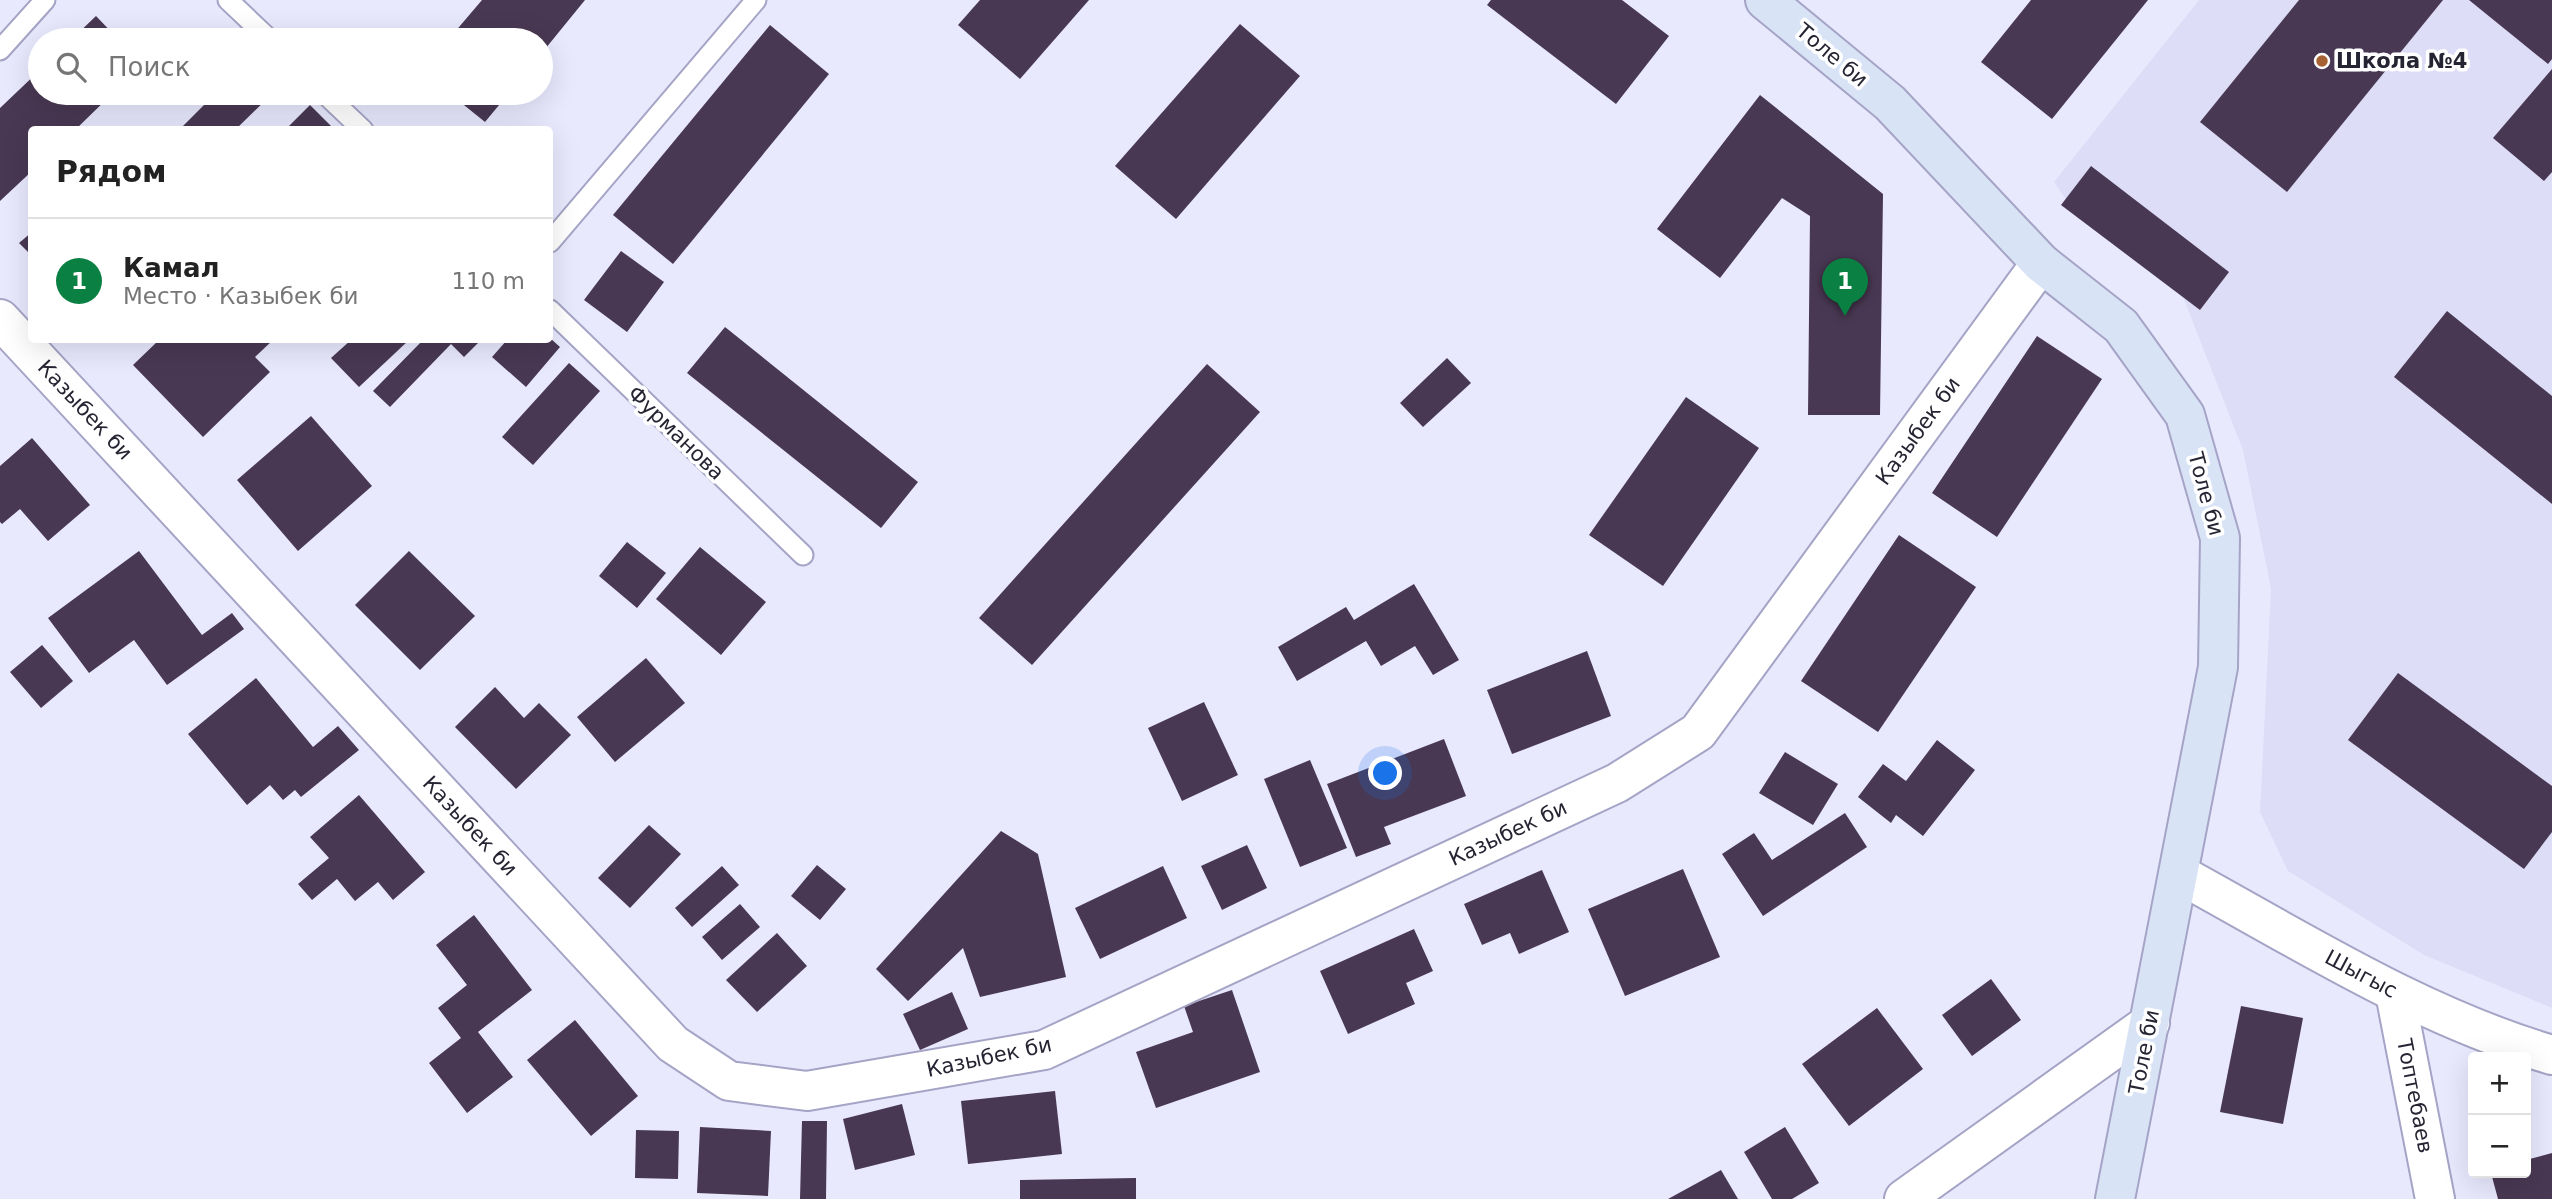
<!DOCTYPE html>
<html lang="ru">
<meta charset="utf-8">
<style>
body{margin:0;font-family:"DejaVu Sans",sans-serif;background:#f6f6f6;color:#222}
.controls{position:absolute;right:21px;bottom:21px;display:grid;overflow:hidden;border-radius:7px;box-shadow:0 7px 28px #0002}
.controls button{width:63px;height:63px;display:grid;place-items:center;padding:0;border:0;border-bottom:2px solid #e0e0e0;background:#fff;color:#222;font:35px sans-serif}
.you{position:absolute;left:1386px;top:774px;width:24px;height:24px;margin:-18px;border:5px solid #fff;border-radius:50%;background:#1a73e8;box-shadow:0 0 0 10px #1a73e833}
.badge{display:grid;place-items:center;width:46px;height:46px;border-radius:50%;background:#0b8043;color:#fff;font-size:23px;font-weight:700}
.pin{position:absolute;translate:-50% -58px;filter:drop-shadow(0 2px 4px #0008)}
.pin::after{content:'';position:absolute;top:37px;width:24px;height:21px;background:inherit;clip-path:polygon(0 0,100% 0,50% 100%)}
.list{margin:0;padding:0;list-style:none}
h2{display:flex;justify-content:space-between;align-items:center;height:91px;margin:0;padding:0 28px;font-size:30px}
h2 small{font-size:23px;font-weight:400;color:#767676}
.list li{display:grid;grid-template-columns:46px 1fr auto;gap:21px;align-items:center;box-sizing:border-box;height:126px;padding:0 28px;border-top:2px solid #e0e0e0}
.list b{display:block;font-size:26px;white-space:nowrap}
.list p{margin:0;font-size:23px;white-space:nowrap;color:#767676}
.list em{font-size:23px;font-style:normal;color:#767676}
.icon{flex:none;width:38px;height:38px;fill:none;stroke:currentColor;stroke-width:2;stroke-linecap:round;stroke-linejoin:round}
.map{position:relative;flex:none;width:2552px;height:1199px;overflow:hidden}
.search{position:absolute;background:#fff;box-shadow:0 7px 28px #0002;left:28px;top:28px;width:525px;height:77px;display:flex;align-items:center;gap:18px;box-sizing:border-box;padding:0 24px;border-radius:38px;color:#767676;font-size:26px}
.panel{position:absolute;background:#fff;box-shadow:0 7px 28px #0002;left:28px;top:126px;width:525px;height:217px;border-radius:7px}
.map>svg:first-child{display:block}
.built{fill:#deddf8}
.building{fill:#493853}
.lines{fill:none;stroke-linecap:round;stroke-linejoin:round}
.lane-casing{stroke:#a5a4c6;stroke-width:23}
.street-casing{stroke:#a5a4c6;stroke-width:42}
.secondary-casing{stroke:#a5a4c6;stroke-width:42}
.lane{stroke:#fff;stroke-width:19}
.street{stroke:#fff;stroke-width:38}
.secondary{stroke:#d9e3f6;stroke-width:38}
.poi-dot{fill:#a66233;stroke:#fff;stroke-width:2.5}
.labels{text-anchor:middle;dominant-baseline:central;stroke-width:7;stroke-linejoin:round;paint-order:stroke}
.street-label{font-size:21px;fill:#252432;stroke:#fff}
.poi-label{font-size:21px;font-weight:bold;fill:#252432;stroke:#fff;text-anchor:start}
</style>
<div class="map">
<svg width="2552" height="1199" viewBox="0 0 2552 1199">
<rect width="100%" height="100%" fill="#e9e9fe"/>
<path class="built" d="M2199,0H2552V1008L2424,955L2288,871L2260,812L2271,589L2243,450L2183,297L2078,217L2054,182Z"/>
<g class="building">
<path d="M482,0H585L541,54V40H448Z"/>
<path d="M980,0H1089L1020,79L958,25Z"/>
<path d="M1491,0H1622L1669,36L1616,104L1487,5Z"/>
<path d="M2031,0H2148L2052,119L1981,62Z"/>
<path d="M2299,0H2443L2287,192L2200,122Z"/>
<path d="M2469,0H2552V59L2548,64Z"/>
<path d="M96,16L119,40H71Z"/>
<path d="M1240,24L1300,76L1176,219L1115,166Z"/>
<path d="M770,25L829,74L673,264L613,215Z"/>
<path d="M2552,69V172L2544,181L2493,138Z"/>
<path d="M40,70V93H113L75,130H32V171L0,201V108Z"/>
<path d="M216,93H273L235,130H179Z"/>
<path d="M449,93H509L485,122Z"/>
<path d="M1760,95L1883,194L1880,415H1808L1810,216L1782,198L1720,278L1657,229Z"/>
<path d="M310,105L335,130H285Z"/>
<path d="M2091,166L2229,272L2200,310L2061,205Z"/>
<path d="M32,232V256L19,243Z"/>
<path d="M621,251L664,282L627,332L584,300Z"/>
<path d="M2447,311L2552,396V504L2394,377Z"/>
<path d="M725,327L918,482L881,528L687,373Z"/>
<path d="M2037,336L2102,379L1997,537L1932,493Z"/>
<path d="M550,338L560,347L526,387L492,357L507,340H550Z"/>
<path d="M159,340H273L255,357L270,372L203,437L133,365Z"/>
<path d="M351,340H409L359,387L331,358Z"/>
<path d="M423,340H481L464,357L451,344L390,407L373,391Z"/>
<path d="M1447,358L1471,383L1423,427L1400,403Z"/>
<path d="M569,363L600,391L533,465L502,437Z"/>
<path d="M1207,364L1260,412L1032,665L979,618Z"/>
<path d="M1686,397L1759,448L1663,586L1589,535Z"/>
<path d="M311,416L372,486L298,551L237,480Z"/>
<path d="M32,438L90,505L48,541L20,509L2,524L0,522V466Z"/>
<path d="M1899,535L1976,587L1878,732L1801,681Z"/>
<path d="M627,542L666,573L637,608L599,576Z"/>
<path d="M700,547L766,602L721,655L656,599Z"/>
<path d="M139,551L202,635L232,613L244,629L167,685L134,640L89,673L48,618Z"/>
<path d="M409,551L475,616L420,670L355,605Z"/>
<path d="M1414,584L1459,660L1433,675L1415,646L1381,666L1366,641L1297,681L1278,647L1346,607L1354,620Z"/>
<path d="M42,645L73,681L41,708L10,672Z"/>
<path d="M1587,651L1611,716L1512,754L1487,690Z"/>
<path d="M646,658L685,703L615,762L577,717Z"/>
<path d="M2398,673L2552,786V832L2524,869L2348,740Z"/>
<path d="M256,678L313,747L338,726L359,750L301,797L295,790L283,800L270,785L247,805L188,734Z"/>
<path d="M495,687L524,718L539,703L571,735L516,789L455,727Z"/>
<path d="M1204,702L1238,775L1182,801L1148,728Z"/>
<path d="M1444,739L1466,796L1384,827L1391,844L1356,857L1327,784Z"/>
<path d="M1937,740L1975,770L1923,836L1896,815L1891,823L1858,797L1883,764L1906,781Z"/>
<path d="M1785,752L1838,784L1813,825L1759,793Z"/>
<path d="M1310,760L1347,848L1300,867L1264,779Z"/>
<path d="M359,795L425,872L393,900L378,882L355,901L337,879L312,900L298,884L329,858L310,837Z"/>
<path d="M1845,813L1867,847L1763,916L1722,854L1754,833L1772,860Z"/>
<path d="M649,825L681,854L630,908L598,878Z"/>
<path d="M1001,831L1038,854L1066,977L980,997L963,948L908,1001L876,969Z"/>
<path d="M1247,845L1267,888L1222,910L1201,866Z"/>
<path d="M817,865L846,889L820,920L791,896Z"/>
<path d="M722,866L739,885L692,927L675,908Z"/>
<path d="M1163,866L1187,918L1100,959L1075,908Z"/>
<path d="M1683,869L1720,957L1625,996L1588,909Z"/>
<path d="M1542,870L1569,932L1519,954L1510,933L1482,945L1464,904Z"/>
<path d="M740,904L760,927L722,960L702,937Z"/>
<path d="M474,915L532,990L478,1032L513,1077L467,1113L429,1063L461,1038L438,1008L467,985L436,945Z"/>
<path d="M1414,929L1433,971L1406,983L1415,1004L1348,1034L1320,971Z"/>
<path d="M777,933L807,966L757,1012L726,980Z"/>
<path d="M1991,979L2021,1020L1972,1056L1942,1015Z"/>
<path d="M1232,990L1260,1072L1156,1108L1136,1052L1193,1032L1184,1006Z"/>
<path d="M952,992L968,1029L920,1050L903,1014Z"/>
<path d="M2241,1006L2303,1018L2283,1124L2220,1112Z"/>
<path d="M1877,1008L1923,1069L1849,1126L1802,1064Z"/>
<path d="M575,1020L638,1096L591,1136L527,1060Z"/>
<path d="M1055,1091L1062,1154L968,1164L961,1101Z"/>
<path d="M902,1104L915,1155L855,1170L843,1119Z"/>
<path d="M802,1121H827L826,1199H800Z"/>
<path d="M700,1127L771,1131L768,1196L697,1193Z"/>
<path d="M1785,1127L1819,1183L1792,1199H1772L1744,1152Z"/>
<path d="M636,1130L679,1131L678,1179L635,1178Z"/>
<path d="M2552,1153V1199H2498L2491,1173H2526V1160Z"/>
<path d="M1721,1170L1738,1199H1668Z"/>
<path d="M1136,1178V1199H1020V1180Z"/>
</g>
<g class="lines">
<defs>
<g id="lane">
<path d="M228,0L270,40"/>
<path d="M0,50L45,0"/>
<path d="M324,93L363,130"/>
<path d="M550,242L756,0"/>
<path d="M550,310L803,555"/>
</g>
<g id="street">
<path d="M0,319L673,1044L729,1081L807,1091L1044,1050L1617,783L1698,732L2041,263"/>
<path d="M2179,874C2300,940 2419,1016 2552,1055"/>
<path d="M2395,993L2435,1199"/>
<path d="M1904,1199L2150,1023"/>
</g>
<path id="secondary" d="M1765,0L1890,103L2041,263L2121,326L2185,415L2220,538L2218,667L2115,1199"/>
</defs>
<use href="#lane" class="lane-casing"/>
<use href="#street" class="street-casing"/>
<use href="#secondary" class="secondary-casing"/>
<use href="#lane" class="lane"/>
<use href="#street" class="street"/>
<use href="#secondary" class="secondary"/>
</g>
<circle class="poi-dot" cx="2322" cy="61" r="7"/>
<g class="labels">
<g class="street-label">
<text transform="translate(1832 55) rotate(40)">Толе би</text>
<text transform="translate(85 410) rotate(47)">Казыбек би</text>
<text transform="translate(1918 431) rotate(-54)">Казыбек би</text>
<text transform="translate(676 433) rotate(44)">Фурманова</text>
<text transform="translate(2206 494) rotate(75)">Толе би</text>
<text transform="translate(470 826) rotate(47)">Казыбек би</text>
<text transform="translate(1508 833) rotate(-25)">Казыбек би</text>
<text transform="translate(2361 974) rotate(28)">Шыгыс</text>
<text transform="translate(2144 1052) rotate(-79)">Толе би</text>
<text transform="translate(989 1057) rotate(-12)">Казыбек би</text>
<text transform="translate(2415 1096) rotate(79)">Топтебаев</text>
</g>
<g class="poi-label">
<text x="2336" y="61">Школа №4</text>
</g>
</g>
</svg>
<div class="controls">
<button>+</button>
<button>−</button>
</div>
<div class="you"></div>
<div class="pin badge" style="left:1845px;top:316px">1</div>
<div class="search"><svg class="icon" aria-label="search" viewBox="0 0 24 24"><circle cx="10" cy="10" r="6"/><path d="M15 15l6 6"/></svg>Поиск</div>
<section class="panel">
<h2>Рядом<small></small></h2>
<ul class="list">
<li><span class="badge">1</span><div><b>Камал</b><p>Место · Казыбек би</p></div><em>110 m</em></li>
</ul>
</section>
</div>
